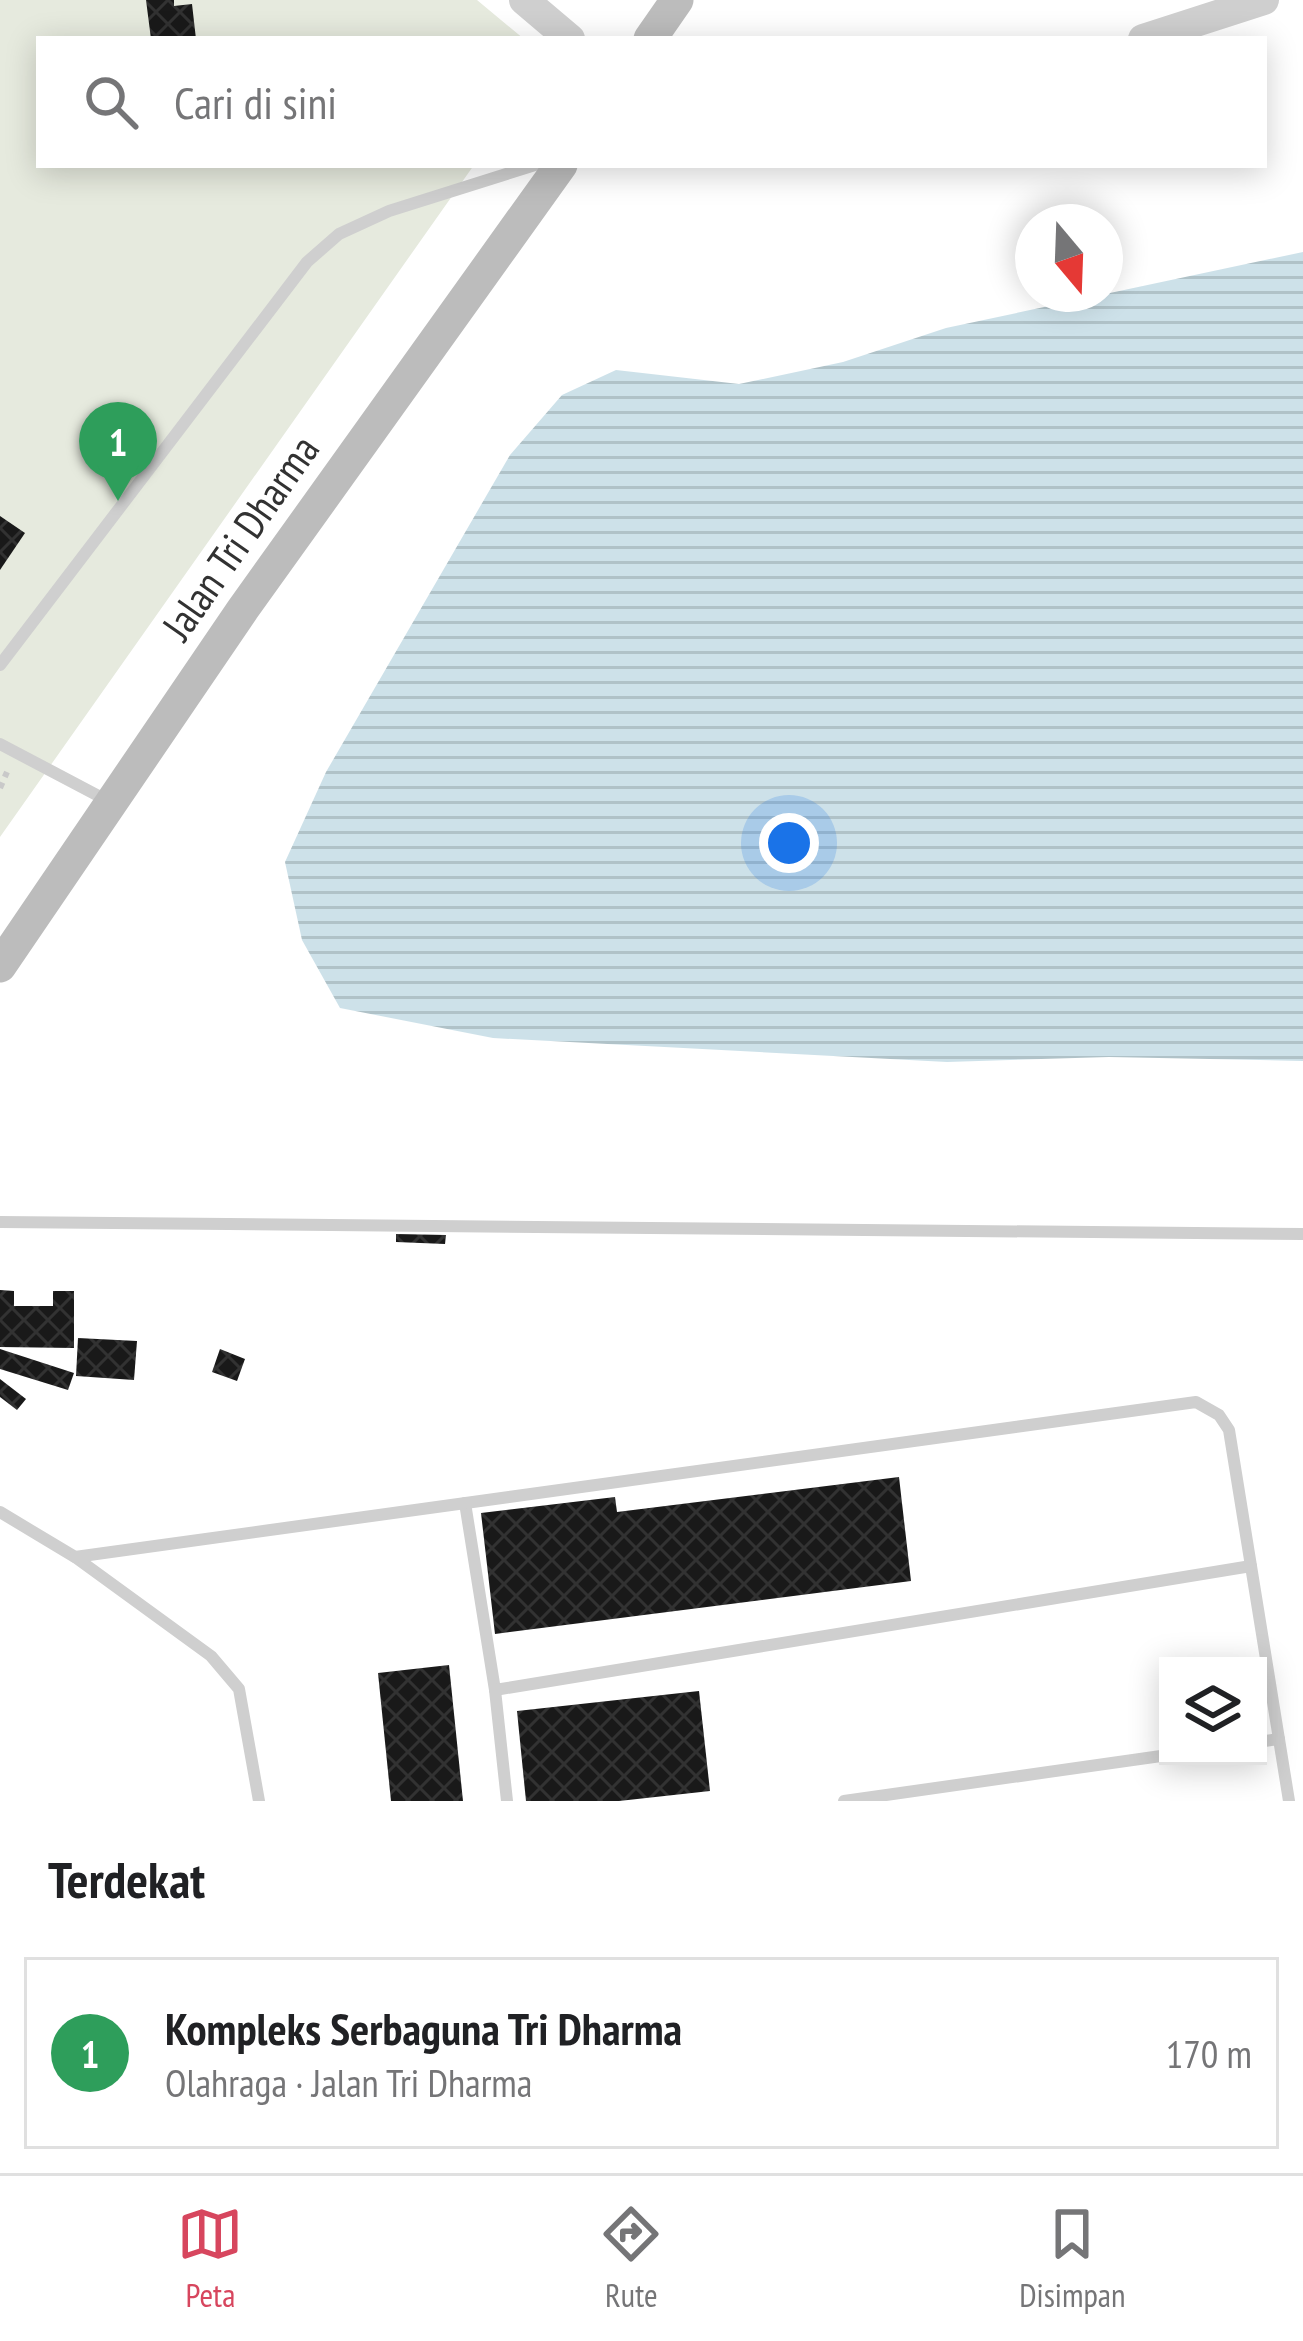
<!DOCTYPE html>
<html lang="id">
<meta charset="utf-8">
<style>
body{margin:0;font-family:"PT Sans Narrow",sans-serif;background:#f2f2f2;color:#202124}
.controls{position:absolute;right:36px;bottom:36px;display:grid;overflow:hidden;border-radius:0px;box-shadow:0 6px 30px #0003}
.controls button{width:108px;height:108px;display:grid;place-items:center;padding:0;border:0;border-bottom:3px solid #e0e0e0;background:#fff;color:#202124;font:60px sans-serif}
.compass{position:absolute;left:1015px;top:204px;width:108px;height:108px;border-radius:50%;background:#fff;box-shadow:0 6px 30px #0003;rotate:161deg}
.you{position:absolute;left:789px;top:843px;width:42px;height:42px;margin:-30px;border:9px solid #fff;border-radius:50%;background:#1a73e8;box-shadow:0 0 0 18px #1a73e833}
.badge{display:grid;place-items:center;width:78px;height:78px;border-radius:50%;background:#d7465e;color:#fff;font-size:39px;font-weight:700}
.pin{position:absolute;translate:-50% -99px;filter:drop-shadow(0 3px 6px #0008)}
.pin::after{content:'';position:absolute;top:63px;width:42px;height:36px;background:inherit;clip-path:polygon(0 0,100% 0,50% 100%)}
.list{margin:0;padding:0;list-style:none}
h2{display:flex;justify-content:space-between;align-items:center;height:156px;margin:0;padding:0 48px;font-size:51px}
h2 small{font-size:39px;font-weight:400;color:#757577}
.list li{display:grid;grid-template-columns:78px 1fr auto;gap:36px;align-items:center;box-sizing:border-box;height:192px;margin:0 24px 24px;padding:0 24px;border:3px solid #e0e0e0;border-radius:0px}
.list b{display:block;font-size:45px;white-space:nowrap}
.list p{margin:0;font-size:39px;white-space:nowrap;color:#757577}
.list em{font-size:39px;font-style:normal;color:#757577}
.icon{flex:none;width:66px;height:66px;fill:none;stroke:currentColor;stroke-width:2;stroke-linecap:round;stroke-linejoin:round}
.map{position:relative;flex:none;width:1303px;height:1801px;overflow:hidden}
.search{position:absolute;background:#fff;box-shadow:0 6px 30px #0003;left:36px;right:36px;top:36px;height:132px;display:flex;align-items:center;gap:30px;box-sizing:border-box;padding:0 42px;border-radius:0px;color:#757577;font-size:45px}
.sheet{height:372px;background:#fff}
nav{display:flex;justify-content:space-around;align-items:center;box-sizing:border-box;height:168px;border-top:3px solid #e0e0e0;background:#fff;font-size:33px;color:#757577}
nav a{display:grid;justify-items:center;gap:6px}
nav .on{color:#d7465e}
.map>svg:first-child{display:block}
.grass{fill:#e6eade}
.water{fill:url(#water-rules)}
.building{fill:url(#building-cross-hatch)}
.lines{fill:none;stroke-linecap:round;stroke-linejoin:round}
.path{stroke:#c9c9c9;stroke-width:6;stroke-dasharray:6 6;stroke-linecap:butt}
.service{stroke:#cfcfcf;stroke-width:12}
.tertiary{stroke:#cfcfcf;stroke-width:30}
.secondary{stroke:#bcbcbc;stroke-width:33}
.labels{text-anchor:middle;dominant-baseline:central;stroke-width:12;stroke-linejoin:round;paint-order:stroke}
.street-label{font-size:42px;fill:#323232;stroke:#fff}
</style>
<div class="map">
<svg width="1303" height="1801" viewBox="0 0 1303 1801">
<defs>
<pattern id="water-rules" width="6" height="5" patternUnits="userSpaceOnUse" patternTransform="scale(3)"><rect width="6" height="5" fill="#cde1e9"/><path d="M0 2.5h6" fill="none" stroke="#b0c2c8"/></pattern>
<pattern id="building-cross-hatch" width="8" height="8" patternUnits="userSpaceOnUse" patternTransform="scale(3)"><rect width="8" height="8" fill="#191919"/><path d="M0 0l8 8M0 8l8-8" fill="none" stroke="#323232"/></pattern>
</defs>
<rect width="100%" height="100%" fill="#fff"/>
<path class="grass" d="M0,0H477L524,39H39V165H474L0,837Z"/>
<path class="water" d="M1303,252V1061L1109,1057L947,1062L493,1038L340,1008L302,940L285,862L326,772L510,455L562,395L616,370L739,384L843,362L946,328Z"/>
<g class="building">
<path d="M146,0H174V6L192,4L196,39H151Z"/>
<path d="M0,516L25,533L0,570Z"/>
<path d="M396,1234L446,1235L445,1244L396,1242Z"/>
<path d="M0,1290L14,1291V1306H53V1291H74V1348L0,1347Z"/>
<path d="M78,1338L137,1341L134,1380L76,1376Z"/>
<path d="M0,1349L74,1373L68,1390L0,1369Z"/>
<path d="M220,1349L245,1359L237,1381L212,1372Z"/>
<path d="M0,1379L26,1399L17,1410L0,1397Z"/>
<path d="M899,1477L911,1581L495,1634L481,1513L615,1497L617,1512Z"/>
<path d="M449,1665L463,1801H391L378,1673Z"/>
<path d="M699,1691L710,1791L619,1801H526L517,1711Z"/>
</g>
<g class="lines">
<path class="path" d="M0,788L7,772"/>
<g class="service">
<path d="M0,665L307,262L339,234L389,211L535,165"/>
<path d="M0,744L110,802"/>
<path d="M0,1222L1303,1234"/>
<path d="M465,1503L495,1690L507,1801"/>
<path d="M0,1512L75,1557L211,1656L239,1689L259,1801"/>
<path d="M75,1557L1196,1402L1219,1415L1229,1430L1289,1801"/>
<path d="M495,1690L1251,1566"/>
<path d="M1258,1742L1279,1739"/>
<path d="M844,1801L1168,1755"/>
</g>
<g class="tertiary">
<path d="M524,0L570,39"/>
<path d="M1143,39L1264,0"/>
</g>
<g class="secondary">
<path d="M650,39L677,0"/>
<path d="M0,966L243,609L561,165"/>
</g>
</g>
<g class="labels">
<g class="street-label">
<text transform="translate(240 537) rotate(-55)">Jalan Tri Dharma</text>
</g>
</g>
</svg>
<div class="controls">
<button><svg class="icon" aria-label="layers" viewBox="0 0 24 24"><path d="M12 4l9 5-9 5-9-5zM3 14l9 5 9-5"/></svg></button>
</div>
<svg class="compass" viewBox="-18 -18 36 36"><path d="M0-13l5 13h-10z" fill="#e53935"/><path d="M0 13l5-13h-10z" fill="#757577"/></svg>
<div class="you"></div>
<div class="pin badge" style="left:118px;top:501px;background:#2e9e5b">1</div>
<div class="search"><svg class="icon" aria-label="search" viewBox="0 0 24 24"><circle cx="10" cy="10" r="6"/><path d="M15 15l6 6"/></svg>Cari di sini</div>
</div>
<section class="sheet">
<h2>Terdekat<small></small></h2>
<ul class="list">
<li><span class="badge" style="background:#2e9e5b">1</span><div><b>Kompleks Serbaguna Tri Dharma</b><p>Olahraga · Jalan Tri Dharma</p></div><em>170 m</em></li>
</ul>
</section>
<nav>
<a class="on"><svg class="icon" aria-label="map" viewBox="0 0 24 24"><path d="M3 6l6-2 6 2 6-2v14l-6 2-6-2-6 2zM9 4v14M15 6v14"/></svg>Peta</a>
<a><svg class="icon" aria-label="directions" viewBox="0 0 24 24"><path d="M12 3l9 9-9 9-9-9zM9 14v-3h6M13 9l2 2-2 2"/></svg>Rute</a>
<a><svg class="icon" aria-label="saved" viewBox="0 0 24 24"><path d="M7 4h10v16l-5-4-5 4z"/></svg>Disimpan</a>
</nav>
